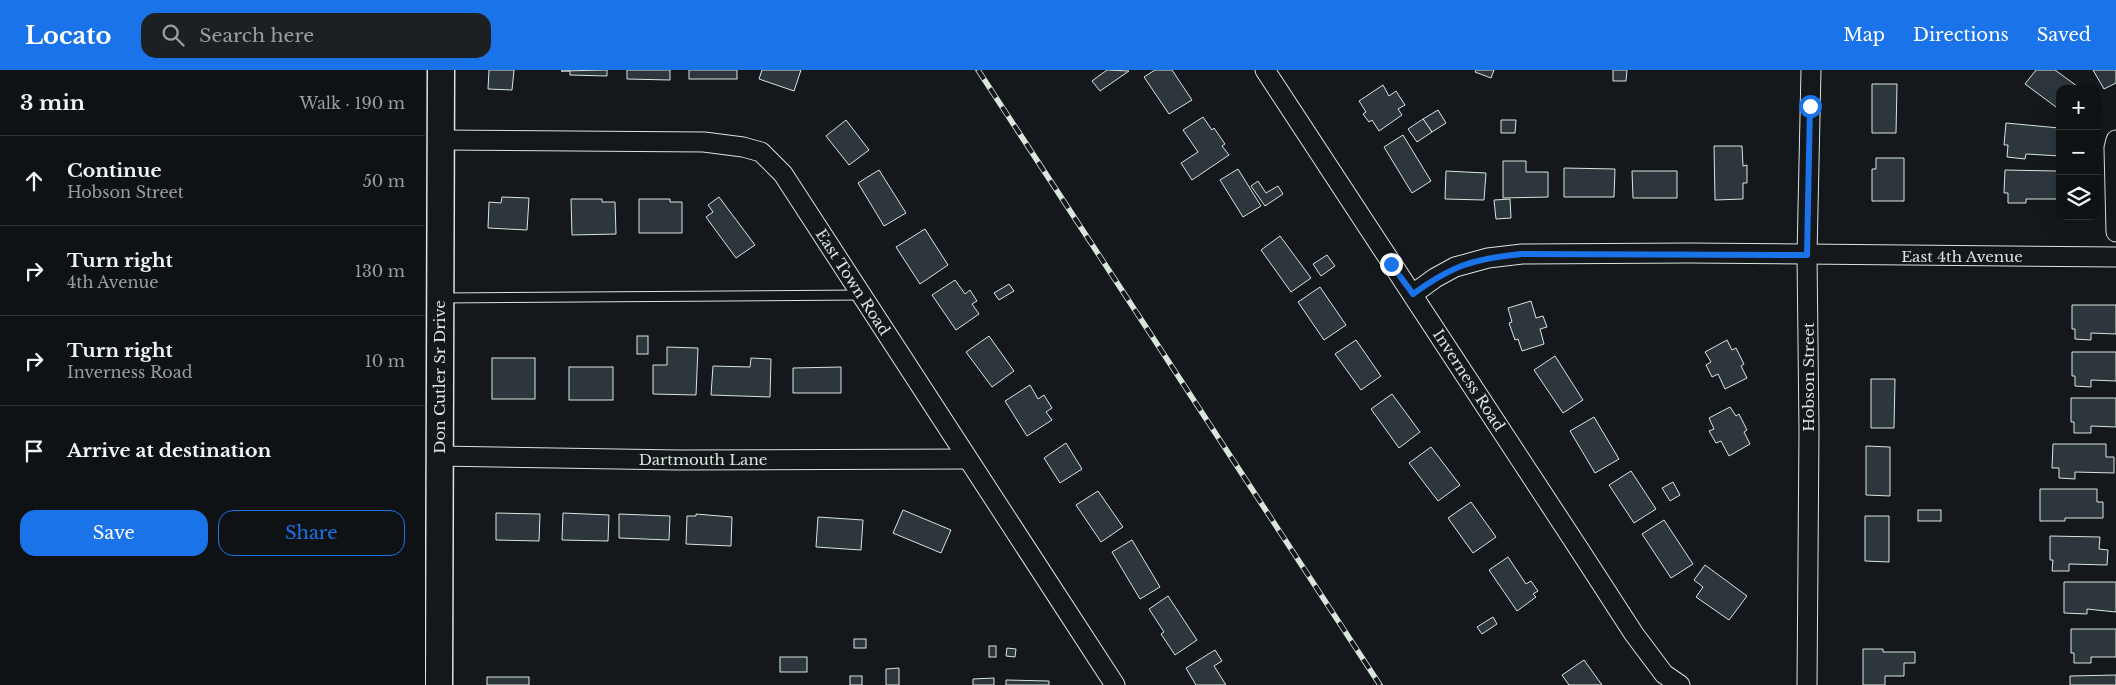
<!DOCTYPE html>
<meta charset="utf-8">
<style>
body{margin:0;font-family:"Libre Baskerville",serif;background:#1d2022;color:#f1f3f6}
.controls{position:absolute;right:15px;top:15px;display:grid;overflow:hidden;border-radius:10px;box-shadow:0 5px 20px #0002}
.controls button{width:45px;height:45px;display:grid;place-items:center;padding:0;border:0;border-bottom:1px solid #2f3234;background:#0f1215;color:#f1f3f6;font:25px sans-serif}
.stop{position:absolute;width:15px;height:15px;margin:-11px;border:4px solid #1a73e8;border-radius:50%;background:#fff}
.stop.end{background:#1a73e8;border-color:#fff;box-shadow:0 1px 5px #0008}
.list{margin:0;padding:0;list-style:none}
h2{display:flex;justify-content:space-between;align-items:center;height:65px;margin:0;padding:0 20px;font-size:21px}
h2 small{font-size:16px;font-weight:400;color:#9b9ea0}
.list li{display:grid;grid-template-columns:32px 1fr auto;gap:15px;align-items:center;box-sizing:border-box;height:90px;padding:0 20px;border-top:1px solid #2f3234}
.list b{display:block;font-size:19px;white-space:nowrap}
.list p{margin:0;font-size:16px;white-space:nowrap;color:#9b9ea0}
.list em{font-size:16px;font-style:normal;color:#9b9ea0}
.actions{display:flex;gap:10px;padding:15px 20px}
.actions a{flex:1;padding:11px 0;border:1px solid #1a73e8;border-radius:15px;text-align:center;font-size:18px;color:#1a73e8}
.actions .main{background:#1a73e8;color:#fff}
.icon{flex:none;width:28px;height:28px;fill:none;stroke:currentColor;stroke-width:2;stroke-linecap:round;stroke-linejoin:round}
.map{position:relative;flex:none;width:1691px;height:615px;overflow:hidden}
header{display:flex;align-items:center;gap:30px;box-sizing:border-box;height:70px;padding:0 25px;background:#1a73e8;color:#fff}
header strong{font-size:24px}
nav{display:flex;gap:28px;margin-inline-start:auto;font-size:18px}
.search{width:350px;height:45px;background:#1d2022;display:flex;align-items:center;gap:12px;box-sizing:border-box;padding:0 18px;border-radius:15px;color:#9b9ea0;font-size:19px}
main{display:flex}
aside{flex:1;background:#0f1215}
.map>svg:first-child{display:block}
.building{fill:#2c363c;stroke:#d8e6dc}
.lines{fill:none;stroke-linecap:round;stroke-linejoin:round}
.lane-casing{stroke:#d8e6dc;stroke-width:11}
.street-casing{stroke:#d8e6dc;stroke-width:21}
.secondary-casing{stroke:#d8e6dc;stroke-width:29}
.lane{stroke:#14181c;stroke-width:9}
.street{stroke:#14181c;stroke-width:19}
.secondary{stroke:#14181c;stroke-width:26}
.rail-casing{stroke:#d8e6dc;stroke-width:5.5}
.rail{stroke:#14181c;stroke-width:4;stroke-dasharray:11;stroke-linecap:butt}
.route{stroke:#1a73e8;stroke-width:6}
.labels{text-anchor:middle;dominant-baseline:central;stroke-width:4;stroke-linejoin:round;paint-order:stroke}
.street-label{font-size:15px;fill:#d8e6dc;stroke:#14181c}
</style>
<header>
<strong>Locato</strong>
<div class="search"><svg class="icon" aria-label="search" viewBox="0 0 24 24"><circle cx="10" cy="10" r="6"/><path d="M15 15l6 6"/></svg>Search here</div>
<nav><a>Map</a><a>Directions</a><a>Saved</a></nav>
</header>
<main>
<aside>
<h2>3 min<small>Walk · 190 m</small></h2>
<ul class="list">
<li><svg class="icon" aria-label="ahead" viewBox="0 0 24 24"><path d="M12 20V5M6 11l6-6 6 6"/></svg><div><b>Continue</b><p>Hobson Street</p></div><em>50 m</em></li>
<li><svg class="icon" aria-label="right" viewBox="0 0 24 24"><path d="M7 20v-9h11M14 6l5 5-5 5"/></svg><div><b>Turn right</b><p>4th Avenue</p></div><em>130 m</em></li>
<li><svg class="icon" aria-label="right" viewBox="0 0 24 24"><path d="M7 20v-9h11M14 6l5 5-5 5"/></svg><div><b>Turn right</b><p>Inverness Road</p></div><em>10 m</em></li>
<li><svg class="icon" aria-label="arrive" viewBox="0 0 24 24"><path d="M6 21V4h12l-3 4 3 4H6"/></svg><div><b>Arrive at destination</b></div></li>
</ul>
<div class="actions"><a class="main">Save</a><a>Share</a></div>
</aside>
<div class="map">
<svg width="1691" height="615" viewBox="0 0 1691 615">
<rect width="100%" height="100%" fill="#14181c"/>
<g class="building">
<path d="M64,0H89L87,20L63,19Z"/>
<path d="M182,0V6L145,5V1H136Z"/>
<path d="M202,0H245V10L202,9Z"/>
<rect x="264" y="0" width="48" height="9"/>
<path d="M337,0H376L369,21L334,9Z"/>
<path d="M682,0L704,1L675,21L667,11Z"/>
<path d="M730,0H747L767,30L744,44L719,7Z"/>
<path d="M1051,0H1069L1066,8L1050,2Z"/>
<path d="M1188,0H1202L1201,11H1188Z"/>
<path d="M1611,0H1630L1656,19H1635V40L1600,14Z"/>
<path d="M1668,0H1691V13L1679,19Z"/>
<path d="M1447,14H1472L1471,63H1447Z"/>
<path d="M958,15L964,26L971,21L980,35L973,39L977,45L954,61L947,50L944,52L938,44L941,42L934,31Z"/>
<path d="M1013,40L1021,53L1007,62L998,49Z"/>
<path d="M778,47L787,60L789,58L800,74L797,76L804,85L767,110L756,93L773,82L758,60Z"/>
<path d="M998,49L1007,62L992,72L983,59Z"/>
<path d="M421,50L444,80L424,95L401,66Z"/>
<path d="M1076,50H1091L1090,63H1076Z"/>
<path d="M1581,53L1634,58L1632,74H1635V86L1601,84L1600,89L1582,87L1583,75H1579Z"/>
<path d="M978,65L1006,111L987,123L959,77Z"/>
<path d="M1289,76H1317L1318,96L1322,95V113H1318V129L1290,130Z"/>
<path d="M1451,88H1479V131H1447V99H1451Z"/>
<path d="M1078,91H1101V102H1123V127L1078,128Z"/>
<path d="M1139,98L1190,99L1189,127H1139Z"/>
<path d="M813,99L836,136L818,147L795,110Z"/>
<path d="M454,100L481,143L459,156L433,113Z"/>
<path d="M1580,100L1632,101V112H1635V129H1601V133H1583V123H1579Z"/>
<path d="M1021,101L1061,103L1059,130L1020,129Z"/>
<path d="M1207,101H1252V128H1208Z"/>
<path d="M833,111L841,123L853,116L858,124L840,136L826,116Z"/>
<path d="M77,127L104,128L102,160L63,158L64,132L76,133Z"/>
<path d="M294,127L330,175L311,188L281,147L288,142L283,135Z"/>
<path d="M146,129H177V132H190L191,164L147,165Z"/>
<path d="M214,129H245V132H257V163H214Z"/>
<path d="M1085,129L1086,148L1071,149L1069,130Z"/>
<path d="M500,159L523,195L495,214L471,177Z"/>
<path d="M855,166L886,208L866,222L836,180Z"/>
<path d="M902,185L910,196L896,206L888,194Z"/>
<path d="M530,210L540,224L545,220L552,231L547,234L554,244L531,260L507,225Z"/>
<path d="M584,214L589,221L574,230L569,223Z"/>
<path d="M895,217L921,255L899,270L873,232Z"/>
<path d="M1106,231L1111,248L1118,246L1122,257L1115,259L1119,274L1097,281L1093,269L1090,270L1084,253L1087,252L1083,238Z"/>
<path d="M1647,235H1691V264L1666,263V270L1650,269V259H1647Z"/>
<rect x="212" y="266" width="11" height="18"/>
<path d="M564,266L589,301L567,317L541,282Z"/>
<path d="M931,270L956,306L936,320L910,284Z"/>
<path d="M1302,270L1307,280L1311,278L1319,294L1316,296L1322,308L1300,319L1293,304L1287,307L1281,295L1286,292L1280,282Z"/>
<path d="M242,277L273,278L271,325L228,324V295H242Z"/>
<path d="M1647,282H1691V311L1666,310V317L1650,316V306H1647Z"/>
<path d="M1130,286L1158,330L1138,343L1109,300Z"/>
<rect x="67" y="288" width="43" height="41"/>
<path d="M326,288L346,289L345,327L286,325L288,296L325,297Z"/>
<rect x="144" y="297" width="44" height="33"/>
<path d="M416,297V323H368V298Z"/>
<path d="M1446,309H1470L1469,358H1446Z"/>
<path d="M605,315L613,329L619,325L627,338L621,342L627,350L602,366L580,331Z"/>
<path d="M967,324L995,362L974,378L946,339Z"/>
<path d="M1646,328H1691V357L1666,356V363H1649V352H1646Z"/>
<path d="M1305,337L1311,346L1314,344L1322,360L1319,362L1325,374L1304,386L1296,371L1291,373L1284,361L1289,359L1284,348Z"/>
<path d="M1169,347L1194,389L1170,403L1145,361Z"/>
<path d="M641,373L657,399L635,413L619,388Z"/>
<path d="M1628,374H1681V387H1689V403L1650,402V409L1634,408V398H1627Z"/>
<path d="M1441,376L1465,377V426L1441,425Z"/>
<path d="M1006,377L1035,415L1013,431L984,393Z"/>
<path d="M1206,401L1231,439L1209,453L1184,415Z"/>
<path d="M1248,412L1255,425L1245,431L1237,418Z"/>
<path d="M1615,419H1672V432H1678V448H1640V451H1615Z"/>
<path d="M673,421L698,457L676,472L651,435Z"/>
<path d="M1046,432L1071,467L1048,483L1023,448Z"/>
<path d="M478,440L526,460L516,483L468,463Z"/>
<rect x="1493" y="440" width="23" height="11"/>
<path d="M71,443L115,444L114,471L71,470Z"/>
<path d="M138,443L184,445L183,471L137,470Z"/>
<path d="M194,444L245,446L244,470L194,468Z"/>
<path d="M271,444L307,447L306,476L261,474L262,446H271Z"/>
<path d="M1440,446H1464V492L1440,491Z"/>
<path d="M393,447L438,450L436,480L391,477Z"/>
<path d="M1239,450L1268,494L1246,508L1217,464Z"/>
<path d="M1625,466L1675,467L1674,479L1683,480L1682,495L1644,494V501H1627L1628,490H1625Z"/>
<path d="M707,470L735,517L715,529L687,482Z"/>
<path d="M1083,487L1101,514L1106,511L1113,521L1108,524L1111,527L1092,541L1064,500Z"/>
<path d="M1280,495L1322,526L1304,550L1271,527L1278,517L1269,510Z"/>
<path d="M1639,512H1691V542L1662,539V544L1639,543Z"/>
<path d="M743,526L772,570L750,585L736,564L739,562L724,539Z"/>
<path d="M1068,547L1072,554L1057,564L1052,557Z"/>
<path d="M1646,559H1691V587H1666V593H1649V583H1646Z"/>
<rect x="429" y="569" width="12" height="9"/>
<rect x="564" y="576" width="7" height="11"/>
<path d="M582,578L591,579L590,587L581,586Z"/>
<path d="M1438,579H1458V582H1490V593H1479V606H1460V615H1438Z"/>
<path d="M790,580L797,591L789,596L801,615H771L761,598Z"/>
<rect x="355" y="587" width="27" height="15"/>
<path d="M1159,590L1177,615H1144L1137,605Z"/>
<path d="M474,598V615H461V599Z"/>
<path d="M1691,605V615H1645V606Z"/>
<rect x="425" y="606" width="12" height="9"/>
<rect x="62" y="607" width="42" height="8"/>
<path d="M569,608V615H548V609Z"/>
<path d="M581,610L624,611V615H581Z"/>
</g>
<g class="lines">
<defs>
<path id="lane" d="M17,228L436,225"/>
<g id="street">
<path d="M840,0L1154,479L1209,564L1239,604L1255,615"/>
<path d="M16,70L279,72L318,77L336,82L358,104L690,615"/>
<path d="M1691,70L1689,78L1691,162"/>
<path d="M988,224L1010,208L1030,197L1063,188L1097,184L1264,183L1691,187"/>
<path d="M14,386L254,390L542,389"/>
<path d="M1382,615L1384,361L1382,185L1386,0"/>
</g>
<path id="secondary" d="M14,615L16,0"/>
</defs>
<use href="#lane" class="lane-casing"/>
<use href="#street" class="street-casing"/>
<use href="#secondary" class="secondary-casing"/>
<use href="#lane" class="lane"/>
<use href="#street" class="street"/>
<use href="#secondary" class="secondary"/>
<defs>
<path id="rail" d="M553,0L955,615"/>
</defs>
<use href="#rail" class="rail-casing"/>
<use href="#rail" class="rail"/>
</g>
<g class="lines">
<path class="route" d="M966,194L988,224C1028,195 1048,189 1097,184L1382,185L1385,36"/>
</g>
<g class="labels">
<g class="street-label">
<text x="1537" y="186">East 4th Avenue</text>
<text transform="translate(428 212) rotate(57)">East Town Road</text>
<text transform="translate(14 307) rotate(-90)">Don Cutler Sr Drive</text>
<text transform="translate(1383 307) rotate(-90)">Hobson Street</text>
<text transform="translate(1044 310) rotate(57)">Inverness Road</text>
<text x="278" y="389">Dartmouth Lane</text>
</g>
</g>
</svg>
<div class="controls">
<button>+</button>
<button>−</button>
<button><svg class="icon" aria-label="layers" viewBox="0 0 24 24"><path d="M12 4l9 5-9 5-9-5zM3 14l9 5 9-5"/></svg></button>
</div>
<div class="stop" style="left:1385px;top:36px"></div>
<div class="stop end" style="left:966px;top:194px"></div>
</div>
</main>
